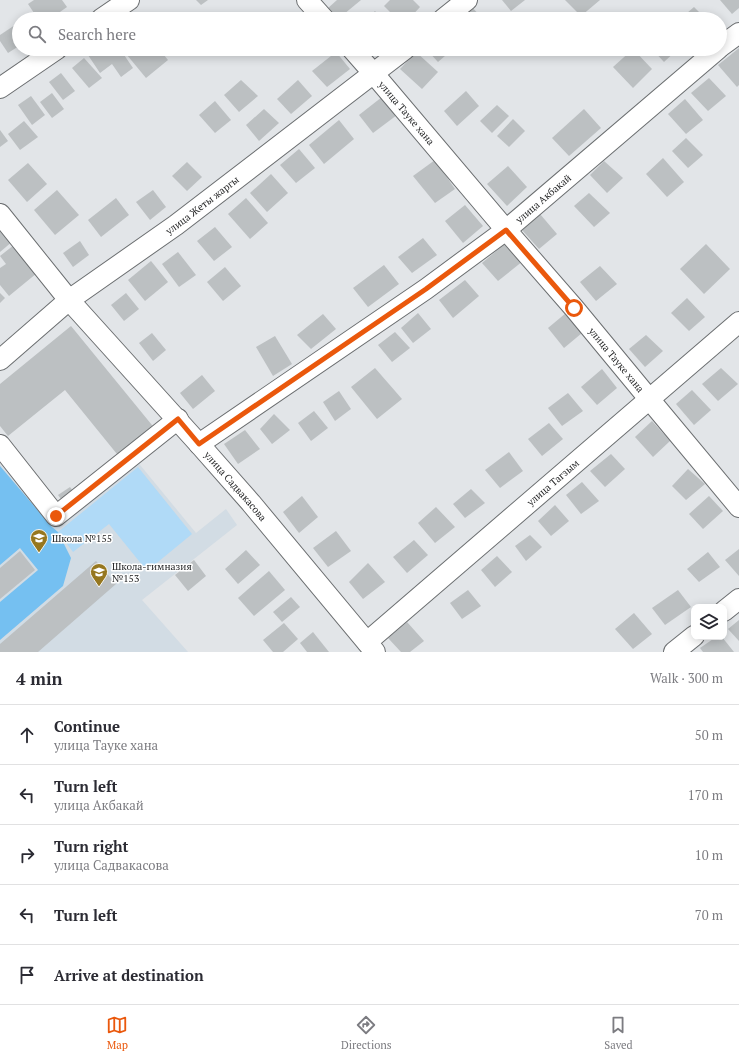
<!DOCTYPE html>
<meta charset="utf-8">
<style>
body{margin:0;font-family:"PT Serif",serif;background:#f2f2f3;color:#2b2b33}
.controls{position:absolute;right:12px;bottom:12px;display:grid;overflow:hidden;border-radius:8px;box-shadow:0 2px 10px #0003}
.controls button{width:36px;height:36px;display:grid;place-items:center;padding:0;border:0;border-bottom:1px solid #e1e1e2;background:#fff;color:#2b2b33;font:20px sans-serif}
.stop{position:absolute;width:12px;height:12px;margin:-9px;border:3px solid #ea580c;border-radius:50%;background:#fff}
.stop.end{background:#ea580c;border-color:#fff;box-shadow:0 1px 4px #0008}
.list{margin:0;padding:0;list-style:none}
h2{display:flex;justify-content:space-between;align-items:center;height:52px;margin:0;padding:0 16px;font-size:17px}
h2 small{font-size:13px;font-weight:400;color:#7c7c81}
.list li{display:grid;grid-template-columns:26px 1fr auto;gap:12px;align-items:center;box-sizing:border-box;height:60px;padding:0 16px;border-top:1px solid #e1e1e2}
.list b{display:block;font-size:15px;white-space:nowrap}
.list p{margin:0;font-size:13px;white-space:nowrap;color:#7c7c81}
.list em{font-size:13px;font-style:normal;color:#7c7c81}
.icon{flex:none;width:22px;height:22px;fill:none;stroke:currentColor;stroke-width:2;stroke-linecap:round;stroke-linejoin:round}
.map{position:relative;flex:none;width:739px;height:652px;overflow:hidden}
.search{position:absolute;background:#fff;box-shadow:0 2px 10px #0003;left:12px;right:12px;top:12px;height:44px;display:flex;align-items:center;gap:10px;box-sizing:border-box;padding:0 14px;border-radius:22px;color:#7c7c81;font-size:15px}
.sheet{height:352px;background:#fff}
nav{display:flex;justify-content:space-around;align-items:center;box-sizing:border-box;height:56px;border-top:1px solid #e1e1e2;background:#fff;font-size:11px;color:#7c7c81}
nav a{display:grid;justify-items:center;gap:2px}
nav .on{color:#ea580c}
.map>svg:first-child{display:block}
.built{fill:#d2dce4}
.green{fill:#b0daf7}
.forest{fill:#75c0f1}
.building{fill:#bcc0c2}
.lines{fill:none;stroke-linecap:round;stroke-linejoin:round}
.minor-casing{stroke:#6b6e70;stroke-width:22}
.minor{stroke:#fff;stroke-width:20}
.route{stroke:#ea580c;stroke-width:5}
.labels{text-anchor:middle;dominant-baseline:central;stroke-width:3;stroke-linejoin:round;paint-order:stroke}
.street-label{font-size:10px;fill:#242526;stroke:#fff}
.poi-label{font-size:10px;fill:#242526;stroke:#fff;text-anchor:start}
</style>
<div class="map">
<svg width="739" height="652" viewBox="0 0 739 652">
<rect width="100%" height="100%" fill="#e2e5e8"/>
<path class="built" d="M136,460L196,533L226,509L237,525L142,600L188,652H0V464L52,528Z"/>
<path class="green" d="M138,467L192,534L147,571L109,524L73,552L58,532Z"/>
<path class="forest" d="M0,466L52,527L58,532L71,558L63,586L0,640V602L38,570L20,548L0,565Z"/>
<g class="building">
<path d="M34,0H62L67,7L50,19H38L28,4Z"/>
<path d="M196,0H208L201,5Z"/>
<path d="M337,0H361L338,19H336L327,9Z"/>
<path d="M390,0H413L420,7L409,19H397L384,6Z"/>
<path d="M502,0H525L511,11Z"/>
<path d="M565,0H600L581,16Z"/>
<path d="M720,0H739V8L732,14Z"/>
<path d="M470,5L483,19H456Z"/>
<path d="M694,7L706,19H680Z"/>
<path d="M375,11L382,19H366Z"/>
<path d="M18,23L19,25V46L8,53L0,41V35Z"/>
<path d="M739,48V85L737,87L718,65Z"/>
<path d="M90,49H120L133,68L121,77L112,64L100,73L86,52Z"/>
<path d="M134,49H159L168,60L146,78L127,55Z"/>
<path d="M299,49H308L303,53Z"/>
<path d="M368,49H378L373,54Z"/>
<path d="M426,49H453L438,62Z"/>
<path d="M633,49L652,69L633,88L613,67Z"/>
<path d="M652,49H678L664,62Z"/>
<path d="M336,52L350,69L327,87L312,71Z"/>
<path d="M416,52L438,72L422,89L400,69Z"/>
<path d="M84,58L102,78L89,88L72,68Z"/>
<path d="M61,73L75,91L63,100L49,82Z"/>
<path d="M709,78L726,96L708,111L691,93Z"/>
<path d="M241,80L258,96L239,112L224,95Z"/>
<path d="M298,80L312,96L291,114L277,99Z"/>
<path d="M466,91L479,106L457,126L444,111Z"/>
<path d="M52,93L64,109L52,118L40,102Z"/>
<path d="M31,96L45,115L32,125L18,105Z"/>
<path d="M382,97L397,115L373,133L359,115Z"/>
<path d="M685,99L703,120L686,134L668,114Z"/>
<path d="M215,101L231,120L215,133L199,115Z"/>
<path d="M497,105L509,116L492,133L480,121Z"/>
<path d="M264,109L279,123L259,141L246,125Z"/>
<path d="M584,109L601,128L569,156L552,138Z"/>
<path d="M513,119L525,131L509,147L497,136Z"/>
<path d="M339,120L354,139L324,164L309,145Z"/>
<path d="M24,121L38,137L20,150L8,134Z"/>
<path d="M0,130L8,141L0,147Z"/>
<path d="M686,138L703,155L688,168L672,151Z"/>
<path d="M299,149L315,168L296,183L280,165Z"/>
<path d="M663,158L684,182L667,197L646,174Z"/>
<path d="M435,160L455,189L435,203L413,176Z"/>
<path d="M604,161L623,178L607,193L590,175Z"/>
<path d="M187,162L202,177L187,191L172,176Z"/>
<path d="M28,163L47,184L27,202L8,180Z"/>
<path d="M508,166L527,187L507,206L487,184Z"/>
<path d="M271,174L288,193L267,212L250,193Z"/>
<path d="M57,190L79,215L55,235L34,210Z"/>
<path d="M153,190L166,207L150,220L136,202Z"/>
<path d="M589,193L610,213L594,227L574,206Z"/>
<path d="M116,198L129,215L101,237L88,220Z"/>
<path d="M246,198L268,223L250,239L228,214Z"/>
<path d="M465,205L483,226L463,243L445,221Z"/>
<path d="M540,214L557,234L539,249L522,230Z"/>
<path d="M0,226L13,241L0,252Z"/>
<path d="M215,227L232,247L214,261L197,241Z"/>
<path d="M423,238L437,255L412,273L398,257Z"/>
<path d="M80,241L89,255L73,267L63,253Z"/>
<path d="M507,242L523,261L498,281L482,263Z"/>
<path d="M706,244L730,269L704,294L680,269Z"/>
<path d="M14,245L37,273L9,296L0,285V268L6,264L0,256Z"/>
<path d="M178,252L196,275L179,287L162,264Z"/>
<path d="M151,261L168,282L145,301L128,280Z"/>
<path d="M384,265L399,284L368,307L353,288Z"/>
<path d="M600,266L617,284L596,301L580,282Z"/>
<path d="M225,267L241,286L223,301L207,282Z"/>
<path d="M465,280L479,296L453,318L439,300Z"/>
<path d="M0,293L5,298L0,303Z"/>
<path d="M126,293L139,309L124,321L111,305Z"/>
<path d="M687,298L705,317L689,331L671,313Z"/>
<path d="M418,313L431,329L413,343L401,328Z"/>
<path d="M566,313L582,333L564,348L548,328Z"/>
<path d="M323,314L336,329L311,349L297,335Z"/>
<path d="M71,326L156,430L121,459L65,390L8,436L0,426V384Z"/>
<path d="M395,332L410,348L392,362L378,345Z"/>
<path d="M152,333L166,350L153,361L139,343Z"/>
<path d="M646,335L663,351L645,367L629,349Z"/>
<path d="M275,336L292,364L273,376L256,347Z"/>
<path d="M375,368L402,399L377,419L351,387Z"/>
<path d="M721,368L738,384L718,401L702,384Z"/>
<path d="M602,369L617,388L597,405L581,387Z"/>
<path d="M202,375L215,391L193,409L180,393Z"/>
<path d="M692,390L711,410L694,425L676,404Z"/>
<path d="M339,391L351,409L335,421L323,402Z"/>
<path d="M568,393L583,411L562,426L548,408Z"/>
<path d="M314,411L328,428L311,441L298,423Z"/>
<path d="M274,414L290,430L272,444L260,429Z"/>
<path d="M652,421L670,441L653,457L635,437Z"/>
<path d="M549,423L563,439L542,456L528,439Z"/>
<path d="M245,430L260,449L238,464L224,444Z"/>
<path d="M509,452L523,471L500,488L485,470Z"/>
<path d="M611,454L625,469L605,487L590,471Z"/>
<path d="M688,469L705,484L686,500L672,486Z"/>
<path d="M582,482L599,501L581,514L566,495Z"/>
<path d="M70,487L76,495L64,503L58,495Z"/>
<path d="M471,489L485,503L465,518L453,504Z"/>
<path d="M302,496L318,517L299,533L283,512Z"/>
<path d="M709,496L723,511L703,529L689,514Z"/>
<path d="M555,505L569,521L551,536L538,521Z"/>
<path d="M436,507L455,527L435,543L418,523Z"/>
<path d="M336,531L351,551L328,567L313,548Z"/>
<path d="M530,535L542,547L526,561L515,546Z"/>
<path d="M414,540L428,555L407,573L393,557Z"/>
<path d="M739,549V576L725,560Z"/>
<path d="M246,550L260,565L238,584L225,569Z"/>
<path d="M20,551L35,570L0,599V568Z"/>
<path d="M708,552L720,567L699,582L687,569Z"/>
<path d="M497,556L512,572L495,587L481,570Z"/>
<path d="M194,560L206,576L188,591L175,575Z"/>
<path d="M96,561L116,584L38,652H0V644Z"/>
<path d="M368,563L385,582L363,599L349,582Z"/>
<path d="M269,571L285,590L254,616L238,598Z"/>
<path d="M468,590L481,606L462,619L450,603Z"/>
<path d="M678,590L691,607L665,625L652,608Z"/>
<path d="M291,597L300,607L282,622L273,612Z"/>
<path d="M634,613L652,634L633,649L615,629Z"/>
<path d="M739,620V641L728,629Z"/>
<path d="M407,622L424,641L410,652H401L388,638Z"/>
<path d="M284,623L298,639L283,652H273L263,640Z"/>
<path d="M313,632L329,652H307L300,643Z"/>
<path d="M716,637H722L734,652H703L700,648Z"/>
</g>
<g class="lines">
<defs>
<g id="minor">
<path d="M307,0L324,19"/>
<path d="M101,19L129,0"/>
<path d="M443,19L467,0"/>
<path d="M720,47L739,33"/>
<path id="s1" d="M352,49L374,74L506,230L574,308L650,400L739,507"/>
<path d="M0,88L57,49"/>
<path id="s2" d="M0,214L69,300L199,444L251,503L375,652"/>
<path id="s3" d="M0,360L69,300L176,225L405,49"/>
<path id="s4" d="M199,444L426,289L506,230L718,49"/>
<path d="M0,445L56,516L178,419"/>
<path d="M724,611L739,599"/>
<path id="s5" d="M367,642L739,322"/>
<path d="M674,652L694,636"/>
</g>
</defs>
<use href="#minor" class="minor-casing"/>
<use href="#minor" class="minor"/>
</g>
<g class="lines">
<path class="route" d="M56,516L178,419L199,444L426,289L506,230L574,308"/>
</g>
<defs>
<symbol id="school-pin" viewBox="-11 -11 22 30"><path d="M0 17L-7.5 6A9.5 9.5 0 1 1 7.5 6Z" fill="#96771f" stroke="#fff"/><path d="M0-5L7-2L0 1L-7-2ZM-4 1L0 2.5L4 1V4Q0 6-4 4Z" fill="#fff"/></symbol>
</defs>
<g fill-rule="evenodd">
<use href="#school-pin" x="29" y="528" width="20" height="27"/>
<use href="#school-pin" x="89" y="562" width="20" height="27"/>
</g>
<g class="labels">
<g class="street-label">
<text stroke="none"><textPath href="#s1" startOffset="84">улица Тауке хана</textPath></text>
<text stroke="none"><textPath href="#s4" startOffset="423">улица Акбакай</textPath></text>
<text stroke="none"><textPath href="#s3" startOffset="255">улица Жеты жаргы</textPath></text>
<text stroke="none"><textPath href="#s1" startOffset="408">улица Тауке хана</textPath></text>
<text stroke="none"><textPath href="#s5" startOffset="245">улица Тагзым</textPath></text>
<text stroke="none"><textPath href="#s2" startOffset="360">улица Садвакасова</textPath></text>
</g>
<g class="poi-label">
<text x="52" y="538">Школа №155</text>
<text x="112" y="566">Школа-гимназия<tspan x="112" dy="12">№153</tspan></text>
</g>
</g>
</svg>
<div class="controls">
<button><svg class="icon" aria-label="layers" viewBox="0 0 24 24"><path d="M12 4l9 5-9 5-9-5zM3 14l9 5 9-5"/></svg></button>
</div>
<div class="stop" style="left:574px;top:308px"></div>
<div class="stop end" style="left:56px;top:516px"></div>
<div class="search"><svg class="icon" aria-label="search" viewBox="0 0 24 24"><circle cx="10" cy="10" r="6"/><path d="M15 15l6 6"/></svg>Search here</div>
</div>
<section class="sheet">
<h2>4 min<small>Walk · 300 m</small></h2>
<ul class="list">
<li><svg class="icon" aria-label="ahead" viewBox="0 0 24 24"><path d="M12 20V5M6 11l6-6 6 6"/></svg><div><b>Continue</b><p>улица Тауке хана</p></div><em>50 m</em></li>
<li><svg class="icon" aria-label="left" viewBox="0 0 24 24"><path d="M17 20v-9H6M10 6l-5 5 5 5"/></svg><div><b>Turn left</b><p>улица Акбакай</p></div><em>170 m</em></li>
<li><svg class="icon" aria-label="right" viewBox="0 0 24 24"><path d="M7 20v-9h11M14 6l5 5-5 5"/></svg><div><b>Turn right</b><p>улица Садвакасова</p></div><em>10 m</em></li>
<li><svg class="icon" aria-label="left" viewBox="0 0 24 24"><path d="M17 20v-9H6M10 6l-5 5 5 5"/></svg><div><b>Turn left</b></div><em>70 m</em></li>
<li><svg class="icon" aria-label="arrive" viewBox="0 0 24 24"><path d="M6 21V4h12l-3 4 3 4H6"/></svg><div><b>Arrive at destination</b></div></li>
</ul>
</section>
<nav>
<a class="on"><svg class="icon" aria-label="map" viewBox="0 0 24 24"><path d="M3 6l6-2 6 2 6-2v14l-6 2-6-2-6 2zM9 4v14M15 6v14"/></svg>Map</a>
<a><svg class="icon" aria-label="directions" viewBox="0 0 24 24"><path d="M12 3l9 9-9 9-9-9zM9 14v-3h6M13 9l2 2-2 2"/></svg>Directions</a>
<a><svg class="icon" aria-label="saved" viewBox="0 0 24 24"><path d="M7 4h10v16l-5-4-5 4z"/></svg>Saved</a>
</nav>
